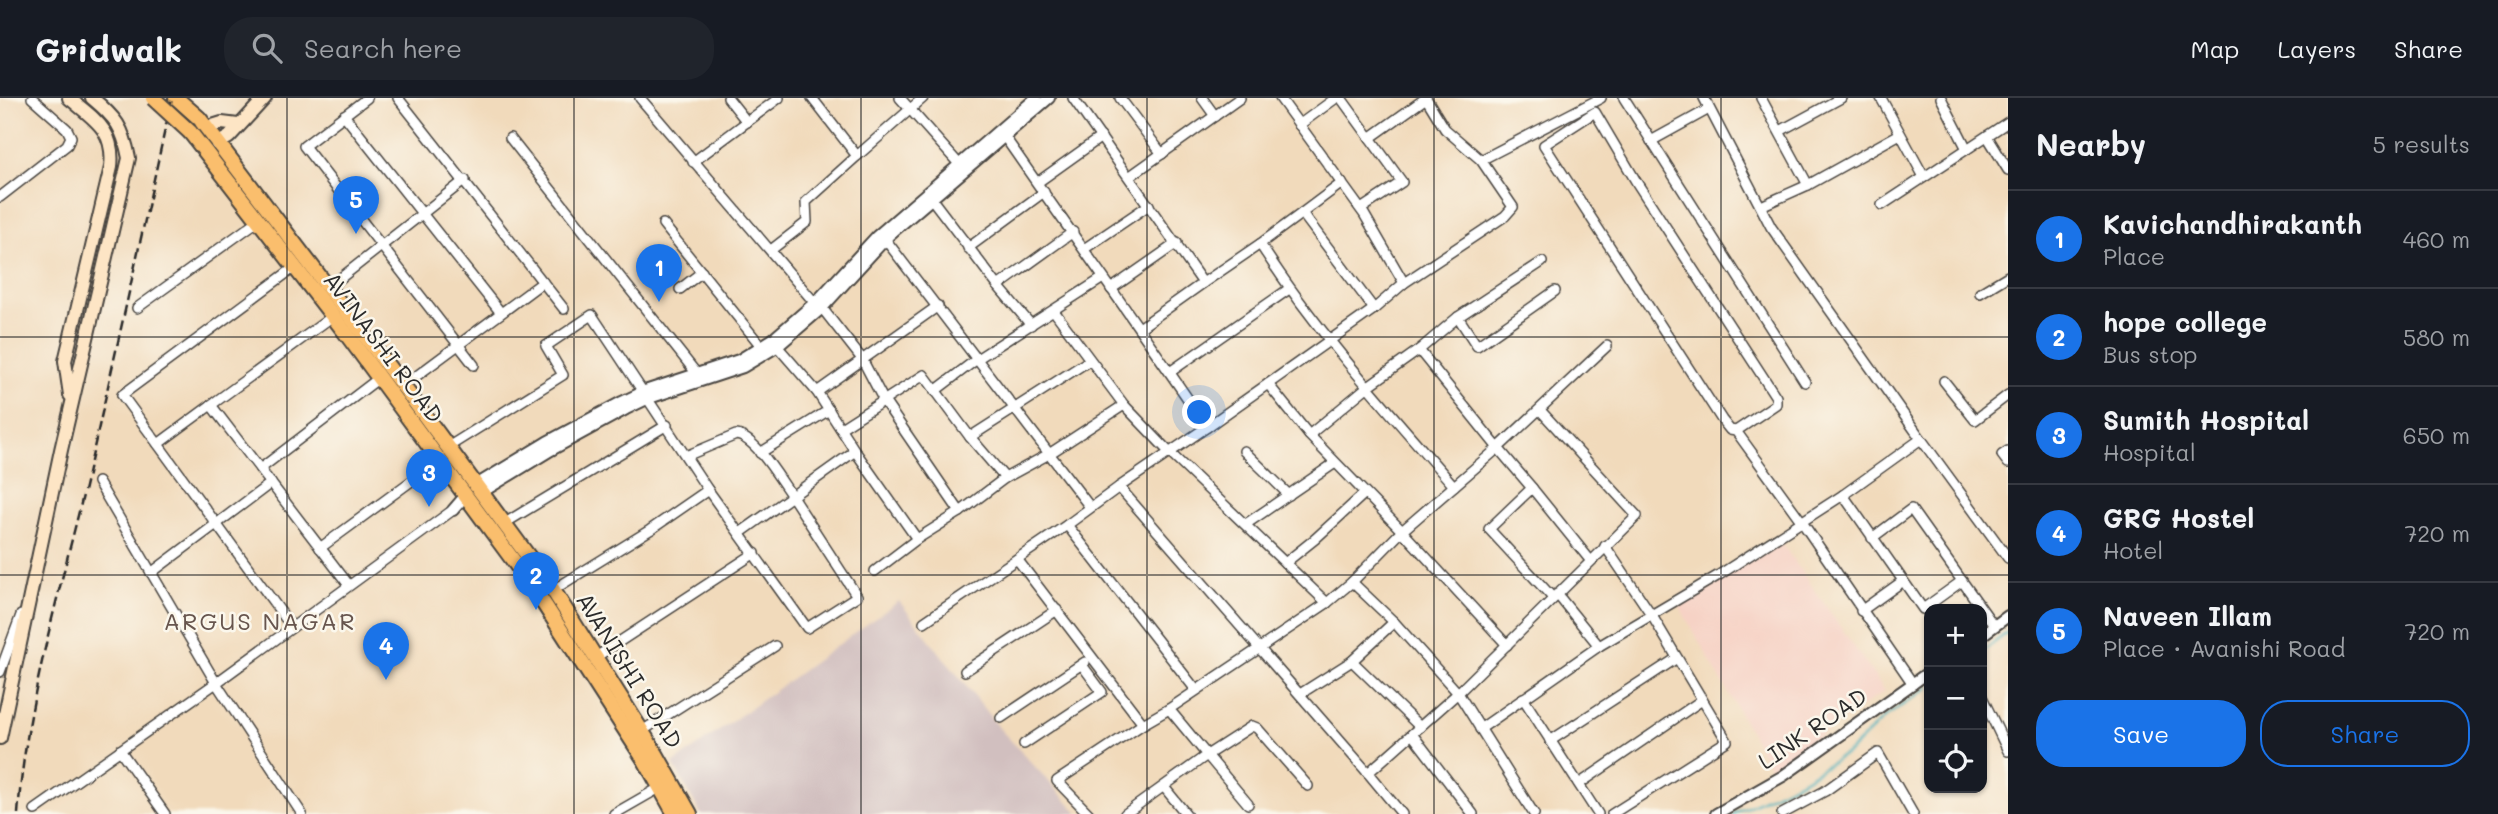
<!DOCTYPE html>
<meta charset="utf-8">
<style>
body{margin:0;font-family:Mali,sans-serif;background:#20242c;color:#f1f3f6}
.controls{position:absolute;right:21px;bottom:21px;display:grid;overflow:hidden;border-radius:14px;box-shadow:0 2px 5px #0004}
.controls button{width:63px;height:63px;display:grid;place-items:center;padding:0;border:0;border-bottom:2px solid #363941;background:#171b24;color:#f1f3f6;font:35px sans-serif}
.you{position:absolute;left:1200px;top:315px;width:24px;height:24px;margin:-18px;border:5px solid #fff;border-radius:50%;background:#1a73e8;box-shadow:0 0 0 10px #1a73e833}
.badge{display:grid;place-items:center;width:46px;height:46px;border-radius:50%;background:#1a73e8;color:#fff;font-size:23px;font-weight:700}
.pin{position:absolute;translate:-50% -58px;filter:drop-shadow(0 2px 4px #0008)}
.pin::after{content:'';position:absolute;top:37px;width:24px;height:21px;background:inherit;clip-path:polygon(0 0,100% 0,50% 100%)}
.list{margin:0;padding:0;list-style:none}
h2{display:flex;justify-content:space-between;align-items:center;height:91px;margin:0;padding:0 28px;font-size:30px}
h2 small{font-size:23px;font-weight:400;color:#9ea1a6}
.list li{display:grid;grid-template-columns:46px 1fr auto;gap:21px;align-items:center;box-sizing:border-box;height:98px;padding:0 28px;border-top:2px solid #363941}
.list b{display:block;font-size:26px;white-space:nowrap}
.list p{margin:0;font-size:23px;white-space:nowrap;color:#9ea1a6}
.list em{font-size:23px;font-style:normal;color:#9ea1a6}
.actions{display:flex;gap:14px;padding:21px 28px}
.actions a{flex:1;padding:16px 0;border:2px solid #1a73e8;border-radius:28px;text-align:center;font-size:24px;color:#1a73e8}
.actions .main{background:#1a73e8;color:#fff}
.icon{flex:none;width:38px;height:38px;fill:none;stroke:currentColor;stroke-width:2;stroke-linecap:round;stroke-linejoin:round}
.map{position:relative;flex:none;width:2008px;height:716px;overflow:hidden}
header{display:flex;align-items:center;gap:42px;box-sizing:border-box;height:98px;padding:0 35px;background:#171b24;border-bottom:2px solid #363941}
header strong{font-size:33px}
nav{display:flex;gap:38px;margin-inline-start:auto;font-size:24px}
.search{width:490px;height:63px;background:#20242c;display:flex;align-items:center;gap:18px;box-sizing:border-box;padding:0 24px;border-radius:28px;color:#9ea1a6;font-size:26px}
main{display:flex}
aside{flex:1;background:#171b24}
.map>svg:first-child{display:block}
.built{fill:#f6d2c5}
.industrial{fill:#d1bfbf}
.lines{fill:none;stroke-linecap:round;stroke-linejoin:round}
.stream{stroke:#3eaeba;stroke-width:2.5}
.minor-casing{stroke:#494541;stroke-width:12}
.tertiary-casing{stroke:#494541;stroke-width:14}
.secondary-casing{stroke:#494541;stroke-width:16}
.primary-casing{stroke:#494541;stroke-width:18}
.minor{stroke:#fff;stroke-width:9}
.tertiary{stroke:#fff;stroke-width:10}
.secondary{stroke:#fde5c5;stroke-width:12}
.primary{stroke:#fabe6d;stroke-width:14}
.rail{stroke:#2b2b2b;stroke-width:2.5;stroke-dasharray:10 5;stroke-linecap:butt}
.primary-bridge-casing{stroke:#494541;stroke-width:18;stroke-linecap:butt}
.primary-bridge{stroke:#fabe6d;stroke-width:14}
.grid{fill:none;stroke:#2b2b2b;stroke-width:2;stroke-opacity:0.55}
.labels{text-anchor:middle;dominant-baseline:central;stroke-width:5;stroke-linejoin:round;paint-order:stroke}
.street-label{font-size:23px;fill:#2b2b2b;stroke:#fbf7ec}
.neighbourhood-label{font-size:24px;letter-spacing:2px;fill:#67554e;stroke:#fbf7ec}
</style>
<header>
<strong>Gridwalk</strong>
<div class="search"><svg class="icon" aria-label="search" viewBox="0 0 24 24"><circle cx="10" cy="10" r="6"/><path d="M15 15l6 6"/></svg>Search here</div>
<nav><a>Map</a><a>Layers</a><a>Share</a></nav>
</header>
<main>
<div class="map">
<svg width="2008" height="716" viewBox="0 0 2008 716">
<rect width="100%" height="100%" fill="#fbf7ec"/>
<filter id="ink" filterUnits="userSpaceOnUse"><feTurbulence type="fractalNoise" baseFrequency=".0143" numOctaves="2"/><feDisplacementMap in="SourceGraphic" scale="14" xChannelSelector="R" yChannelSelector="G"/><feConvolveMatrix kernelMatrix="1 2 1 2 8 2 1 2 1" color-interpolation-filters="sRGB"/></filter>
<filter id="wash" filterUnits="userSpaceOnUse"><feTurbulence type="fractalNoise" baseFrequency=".00686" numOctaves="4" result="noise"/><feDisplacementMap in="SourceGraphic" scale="28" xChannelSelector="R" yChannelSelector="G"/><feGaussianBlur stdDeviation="1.57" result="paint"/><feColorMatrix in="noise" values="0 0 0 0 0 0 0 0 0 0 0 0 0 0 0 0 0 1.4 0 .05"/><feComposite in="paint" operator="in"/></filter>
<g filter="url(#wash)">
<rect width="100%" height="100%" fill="#f1dabb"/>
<path class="built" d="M1781,444L1885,593L1771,671L1678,506Z"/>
<path class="industrial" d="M899,503L1000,631L1079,716H701L673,666Z"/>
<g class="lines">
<g class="stream">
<path d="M1982,554L2008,534"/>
<path d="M1733,716L1801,683L1850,653L1885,619L1929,589"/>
</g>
</g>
</g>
<g filter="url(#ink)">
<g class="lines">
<defs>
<g id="minor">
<path d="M367,0L304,48L474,267"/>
<path d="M398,0L564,211"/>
<path d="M640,0L814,204L822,210L862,261L884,303L960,414"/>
<path d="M728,0L747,24"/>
<path d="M812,0L857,58L923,0"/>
<path d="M900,0L959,66"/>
<path d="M1073,0L1203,185L1141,229"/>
<path d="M1120,0L1162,56"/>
<path d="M1202,0L1215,18"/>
<path d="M1341,0L1402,84L1361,111"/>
<path d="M1624,0L1805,284"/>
<path d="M1761,0L1808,87"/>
<path d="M1881,0L1924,79"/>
<path d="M1941,0L1967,51"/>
<path d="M344,17L501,215"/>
<path d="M1299,27L1336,0"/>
<path d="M1780,33L1841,0"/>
<path d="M1002,35C1070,133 1140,230 1207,329L1119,389L1368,675L1458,595L1637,418L1540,312"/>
<path d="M1987,38L2008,72"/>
<path d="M510,40L697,276"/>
<path d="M1370,40L1426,0L1445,31L1481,62L1601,0"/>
<path d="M1651,43L1709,11"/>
<path d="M693,64L779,0"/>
<path d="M1129,79L1240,0"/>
<path d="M1038,84L1101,39"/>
<path d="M0,99L67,47L71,39L67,31L32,0"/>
<path d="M931,100L998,188L1031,227"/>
<path d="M1882,107L2008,24"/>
<path d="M1761,108L1808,87L1900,36"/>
<path d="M1302,115L1342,85"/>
<path d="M663,126L761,248"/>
<path d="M885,141L1090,409"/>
<path d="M1260,146L1302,115L1374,211"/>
<path d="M968,150L1044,94"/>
<path d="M1084,151L1149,107"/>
<path d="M771,152L807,124L806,104L857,58"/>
<path d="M1203,185L1260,146C1316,233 1385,309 1454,388"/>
<path d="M1404,185L1505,118L1513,109L1481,62"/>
<path d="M998,188L1073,134"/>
<path d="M328,190L465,82"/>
<path d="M680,191L702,174"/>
<path d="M1111,191L1177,145"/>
<path d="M1980,195L2008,178"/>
<path d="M137,210L259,122"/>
<path d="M1054,213L1124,307L1170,355L1327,505"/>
<path d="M333,218L211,307L348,486"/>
<path d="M1458,219L1477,248L1555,193"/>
<path d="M777,248L817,294L855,353L917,441L960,414L1005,380L1049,356L1124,307"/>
<path d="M1419,252L1367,289L1309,337L1402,433L1507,547"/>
<path d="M1170,274L1289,191"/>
<path d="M1944,283L1975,322L2008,297"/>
<path d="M1268,286L1309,337"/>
<path d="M403,288L543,184"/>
<path d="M935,293L977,261L1103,180"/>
<path d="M817,294L938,208"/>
<path d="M1207,329L1374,211L1404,185L1364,116L1280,0"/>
<path d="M841,330L924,277L970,339L1005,380"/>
<path d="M1736,333L1776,306V299L1637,85L1595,14L1544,47L1722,322L1730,332L1736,333L1802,424L1913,586"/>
<path d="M970,339L1090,262"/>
<path d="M1921,341L2008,460"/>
<path d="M158,346L211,307"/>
<path d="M448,349L563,277L546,248L592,217L708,392L807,530L857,498L792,398L855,353"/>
<path d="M1244,353L1289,397"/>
<path d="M2008,353L2002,357L2008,365"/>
<path d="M760,355L829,312"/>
<path d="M686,358L736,337C756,339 780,382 792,398L740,435"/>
<path d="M260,371L379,280"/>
<path d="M98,384L216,585L302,716"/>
<path d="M1119,389L1067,427L1196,592"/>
<path d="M1532,390L1590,462"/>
<path d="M1843,397L1923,511L1962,483"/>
<path d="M505,425L667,327"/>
<path d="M1246,426L1335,365"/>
<path d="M1872,440L1911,411L1994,528"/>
<path d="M1605,448L1651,516L1727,643L1612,716"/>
<path d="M320,450L425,373"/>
<path d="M1017,461L1143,626L1057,683L1089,716"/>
<path d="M1285,465L1315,441L1364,396"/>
<path d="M875,473L917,441"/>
<path d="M151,475L271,385"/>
<path d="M1352,484L1402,433L1498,350L1419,252L1458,219L1542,164"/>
<path d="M553,492L650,432L708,392"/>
<path d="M1557,496L1599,548"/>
<path d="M1553,500L1489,431L1532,390L1498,350L1607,248"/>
<path d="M1861,513L1903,483"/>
<path d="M924,524L1067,427"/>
<path d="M291,528L122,297L295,169"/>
<path d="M596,559L755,455"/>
<path d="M1352,563L1394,524"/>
<path d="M965,573L1057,512"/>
<path d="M0,574L21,517"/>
<path d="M1300,596L1352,563L1420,629"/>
<path d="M1982,599L2008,653"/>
<path d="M1523,600L1598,716"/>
<path d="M1001,620L1085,564"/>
<path d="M1143,626L1169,611"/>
<path d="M1480,631L1599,548L1719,477L1843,397L1921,341L1771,129L1704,0"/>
<path d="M642,633L775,548"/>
<path d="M1412,636L1473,716"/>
<path d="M1550,643L1677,560"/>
<path d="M1024,646L1102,594L1082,567"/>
<path d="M120,652L165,716"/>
<path d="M1368,675L1402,716"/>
<path d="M1579,686L1702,602"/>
<path d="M1164,689L1186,716"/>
<path d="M1248,706L1207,657L1252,628L1257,630L1308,688"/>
<path d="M35,712L216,585L453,412"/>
<path d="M614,716L661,689"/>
<path d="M1125,716L1207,657L1169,611L1327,505L1352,484L1394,524L1458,595L1534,716"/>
<path d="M1782,716L1825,693L1878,655L1913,716"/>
</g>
<g id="tertiary">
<path d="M476,387L547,344L622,304L645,293L739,262L773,241L819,201L877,138L1036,0"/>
<path d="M482,394L551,352L626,311L649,300L743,269L778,248L822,210L889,137L1049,0"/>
<path d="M453,412L465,398"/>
<path d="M1982,537L2008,518"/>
<path d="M1716,716L1783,678L1929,574"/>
</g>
<g id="secondary">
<path d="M69,0C95,22 115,32 111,69L65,263L70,297"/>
<path d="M206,30L222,25L238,27"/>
<path d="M217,46L229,39L265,0"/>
<path d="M0,640L61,352L129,60C123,29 116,20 92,0"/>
</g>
<g id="primary">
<path d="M176,0L199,20L403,288L553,492L656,656L690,716"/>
<path d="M190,34L345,234L535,492L646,664L675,716"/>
</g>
</defs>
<use href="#minor" class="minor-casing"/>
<use href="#tertiary" class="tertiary-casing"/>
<use href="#secondary" class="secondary-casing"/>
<use href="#primary" class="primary-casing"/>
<use href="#minor" class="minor"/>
<use href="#tertiary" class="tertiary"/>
<use href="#secondary" class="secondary"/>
<use href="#primary" class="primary"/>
<path class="rail" d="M18,716C26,605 59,497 85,389C115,260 143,130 172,0"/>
<defs>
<path id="primary-bridge" d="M153,0L190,34"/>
</defs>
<use href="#primary-bridge" class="primary-bridge-casing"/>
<use href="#primary-bridge" class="primary-bridge"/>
</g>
</g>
<path class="grid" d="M287,0V716M574,0V716M861,0V716M1147,0V716M1434,0V716M1721,0V716M0,239H2008M0,477H2008"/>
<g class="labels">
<g class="street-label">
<text transform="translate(384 249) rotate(53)">AVINASHI ROAD</text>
<text transform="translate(630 572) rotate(58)">AVANISHI ROAD</text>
<text transform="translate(1812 630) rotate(-34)">LINK ROAD</text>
</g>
<g class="neighbourhood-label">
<text x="260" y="522">ARGUS NAGAR</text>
</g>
</g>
</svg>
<div class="controls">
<button>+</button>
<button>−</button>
<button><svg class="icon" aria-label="locate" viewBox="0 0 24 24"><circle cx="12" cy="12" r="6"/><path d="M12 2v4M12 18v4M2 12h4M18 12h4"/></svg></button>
</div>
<div class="you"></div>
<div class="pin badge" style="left:659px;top:204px">1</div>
<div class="pin badge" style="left:536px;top:512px">2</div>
<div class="pin badge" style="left:429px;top:409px">3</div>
<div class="pin badge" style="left:386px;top:582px">4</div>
<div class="pin badge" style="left:356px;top:136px">5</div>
</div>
<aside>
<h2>Nearby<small>5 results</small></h2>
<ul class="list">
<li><span class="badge">1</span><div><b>Kavichandhirakanth</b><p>Place</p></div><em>460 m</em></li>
<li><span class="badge">2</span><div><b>hope college</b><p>Bus stop</p></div><em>580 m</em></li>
<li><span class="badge">3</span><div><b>Sumith Hospital</b><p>Hospital</p></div><em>650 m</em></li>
<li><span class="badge">4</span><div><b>GRG Hostel</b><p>Hotel</p></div><em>720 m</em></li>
<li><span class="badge">5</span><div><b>Naveen Illam</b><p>Place · Avanishi Road</p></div><em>720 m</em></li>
</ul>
<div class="actions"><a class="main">Save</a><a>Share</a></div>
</aside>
</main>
